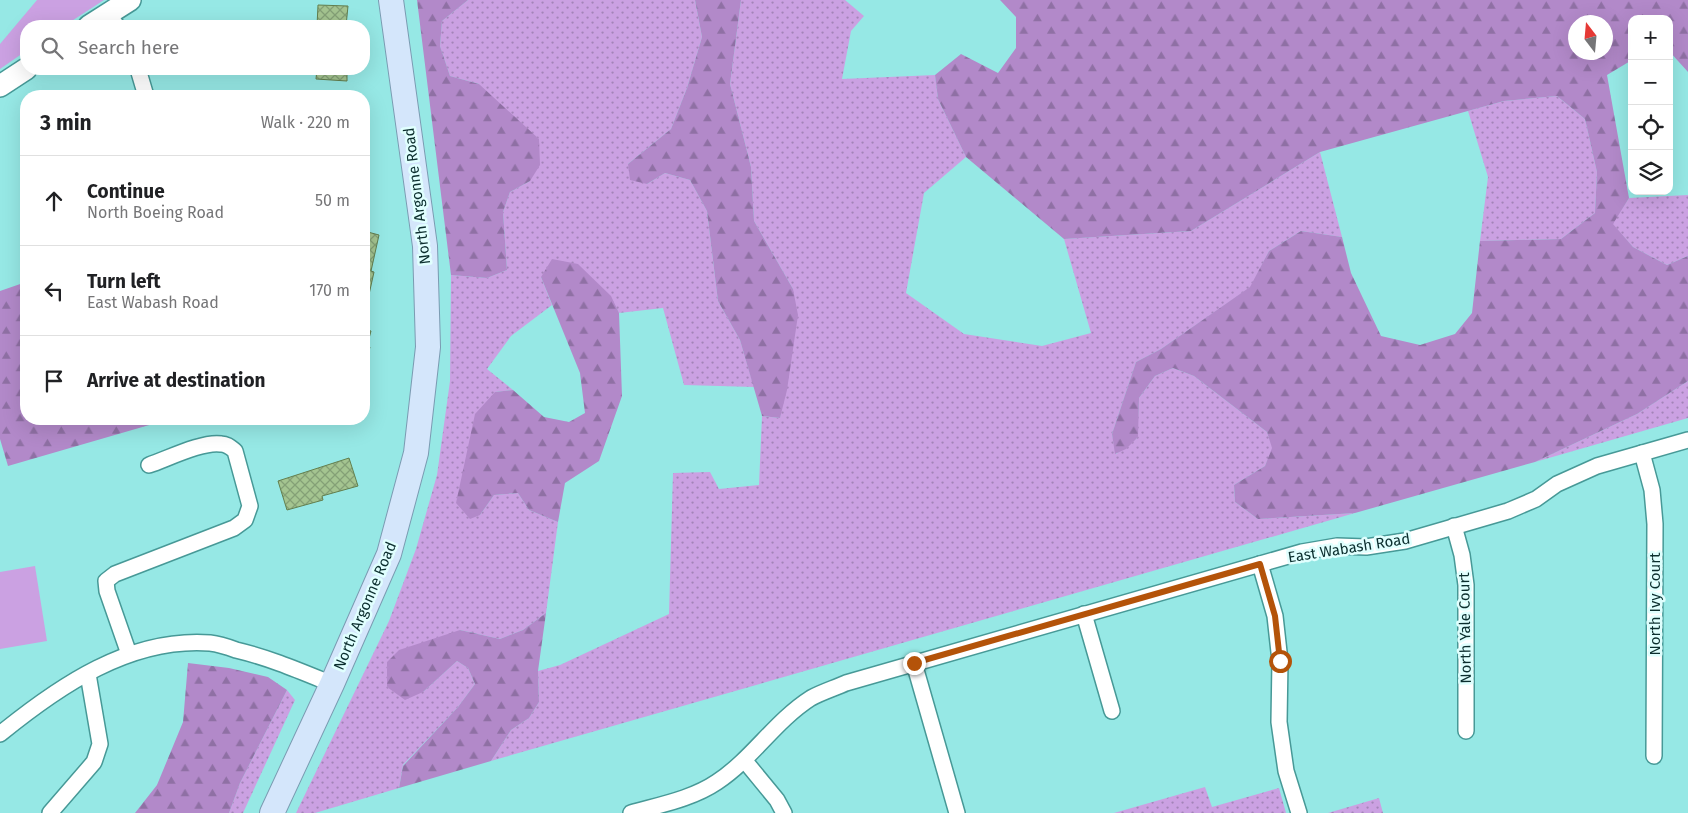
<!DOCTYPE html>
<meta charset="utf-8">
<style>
body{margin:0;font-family:"Fira Sans",sans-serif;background:#f6f6f6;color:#202124}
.controls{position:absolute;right:15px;top:15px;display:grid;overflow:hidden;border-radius:10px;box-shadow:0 5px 20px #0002}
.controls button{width:45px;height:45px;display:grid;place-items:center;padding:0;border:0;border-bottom:1px solid #e0e0e0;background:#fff;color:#202124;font:25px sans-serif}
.compass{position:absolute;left:1568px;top:15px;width:45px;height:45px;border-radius:50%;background:#fff;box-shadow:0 5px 20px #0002;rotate:344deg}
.stop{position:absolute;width:15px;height:15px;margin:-11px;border:4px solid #b45309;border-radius:50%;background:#fff}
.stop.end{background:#b45309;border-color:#fff;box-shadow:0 1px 5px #0008}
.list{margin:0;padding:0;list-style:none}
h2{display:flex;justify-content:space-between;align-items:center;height:65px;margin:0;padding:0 20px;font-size:21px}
h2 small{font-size:16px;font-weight:400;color:#757577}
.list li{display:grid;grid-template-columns:32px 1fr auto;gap:15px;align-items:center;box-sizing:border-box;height:90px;padding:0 20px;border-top:1px solid #e0e0e0}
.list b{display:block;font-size:19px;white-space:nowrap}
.list p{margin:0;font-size:16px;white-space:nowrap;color:#757577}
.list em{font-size:16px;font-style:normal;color:#757577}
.icon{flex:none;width:28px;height:28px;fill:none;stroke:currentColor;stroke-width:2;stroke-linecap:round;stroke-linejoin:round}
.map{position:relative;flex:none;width:1688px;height:813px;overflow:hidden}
.search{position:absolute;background:#fff;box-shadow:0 5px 20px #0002;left:20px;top:20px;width:350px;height:55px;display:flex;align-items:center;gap:12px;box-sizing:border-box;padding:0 18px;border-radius:20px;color:#757577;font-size:19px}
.panel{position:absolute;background:#fff;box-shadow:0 5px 20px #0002;left:20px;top:90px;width:350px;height:335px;border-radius:20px}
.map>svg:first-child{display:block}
.grass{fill:url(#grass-dots)}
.forest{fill:url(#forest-firs);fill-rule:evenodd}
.park{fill:#cba1e2}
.building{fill:url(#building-cross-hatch);stroke:#627f4e}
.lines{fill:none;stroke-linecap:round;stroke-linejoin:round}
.street-casing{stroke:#479997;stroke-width:18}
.secondary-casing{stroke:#479997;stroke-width:24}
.primary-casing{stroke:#7b9bb2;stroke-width:26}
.street{stroke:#fff;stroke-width:15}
.secondary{stroke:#fff;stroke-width:21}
.primary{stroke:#d4e6fb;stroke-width:24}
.route{stroke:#b45309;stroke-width:6}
.labels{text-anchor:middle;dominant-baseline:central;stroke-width:5;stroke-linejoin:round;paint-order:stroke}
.street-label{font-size:15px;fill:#0b2e2e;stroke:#e0fffe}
</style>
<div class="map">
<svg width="1688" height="813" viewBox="0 0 1688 813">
<defs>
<pattern id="grass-dots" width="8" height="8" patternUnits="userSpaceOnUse" patternTransform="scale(1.25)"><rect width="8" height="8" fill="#cba1e2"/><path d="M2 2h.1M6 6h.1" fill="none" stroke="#a384b8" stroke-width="1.8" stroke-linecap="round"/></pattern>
<pattern id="forest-firs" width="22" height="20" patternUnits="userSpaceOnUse" patternTransform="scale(1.25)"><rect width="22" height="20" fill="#b289c9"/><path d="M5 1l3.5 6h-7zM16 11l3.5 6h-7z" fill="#8f70a4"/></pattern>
<pattern id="building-cross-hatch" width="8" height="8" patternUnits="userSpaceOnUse" patternTransform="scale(1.25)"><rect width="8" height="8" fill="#a4c490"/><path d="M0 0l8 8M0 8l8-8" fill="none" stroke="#84a076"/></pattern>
</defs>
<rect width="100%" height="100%" fill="#96e8e5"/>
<g class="grass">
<path d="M468,0H695L702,37L687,88L671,129L628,164L647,184L665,173L690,180L707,211L718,301L740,340L754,387L684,385L663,308L619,313L610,296L541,277L552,305L511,336L487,369L513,390L495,392L480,515L494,495L518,493L529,510L558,522L546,613L523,630L500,639L460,630L423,692L457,661L468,668L475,684L458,707L403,765L399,788L315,813H296L389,621L416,549L437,475L450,381L451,275L487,278L507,270L503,212L510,192L530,181L479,84L450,76L440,46L442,21Z"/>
<path d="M741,0H845L864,16L851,31L842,79L935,75L938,99L966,157L924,193L906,293L964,334L1042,346L1091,333L1064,239L1191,231L1320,152L1342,237L1301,231L1269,251L1251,287L1161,349L1136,362L1112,434L1116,454L1137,438L1139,398L1155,376L1173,368L1194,376L1267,432L1273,448L1265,466L1234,485L1235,502L1258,519L1355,513L491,761L511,730L529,718L539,702L538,671L560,665L669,614L673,473L710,472L719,489L759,485L762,416L780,418L793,289L754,221L751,167L730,84Z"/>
<path d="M1557,96L1585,119L1597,172L1595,213L1561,239L1480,241L1488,177L1468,111L1504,101Z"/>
<path d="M1688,195V256L1667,265L1633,247L1612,224L1629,198Z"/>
<path d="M1688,381V418L1535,462L1637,414Z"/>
<path d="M287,690L295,700L243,813H229L240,783Z"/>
<path d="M1205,787L1212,807L1279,788L1286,813H1114Z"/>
<path d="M1379,798L1383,813H1328Z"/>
</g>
<g class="forest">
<path d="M417,0H468L442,21L440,46L450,76L479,84L539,139L540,165L530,181L510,192L503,212L507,270L487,278L451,275Z"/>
<path d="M695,0H741L730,84L751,167L754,221L793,289L798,315L787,390L780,418L762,416L740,340L718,301L707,211L690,180L665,173L647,184L630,180L628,164L671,129L687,88L702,37Z"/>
<path d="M1000,0H1688V72L1669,51V19H1632V60L1607,75L1629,198L1613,224L1633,247L1667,265L1688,256V381L1637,414L1535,462L1355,513L1258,519L1235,502L1234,485L1265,466L1272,448L1267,432L1194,376L1173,368L1155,376L1139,398L1138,437L1126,449L1115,454L1112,434L1136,362L1161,349L1250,287L1269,251L1301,231L1342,237L1351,273L1381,336L1420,345L1455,334L1472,313L1480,241L1561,239L1595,213L1597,172L1585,119L1557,96L1504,101L1320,152L1191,231L1064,239L966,157L938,99L935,75L961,54L998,73L1016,48V17ZM1576,22H1606V52H1576Z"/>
<path d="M552,259L578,264L611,296L619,313L622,396L599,461L565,483L558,522L529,510L518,493L494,495L480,515L470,519L456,503L475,414L495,392L513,390L544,417L569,422L585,413L580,373L541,277Z"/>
<path d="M26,282V419H170L8,466L0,439V291Z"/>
<path d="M546,613L538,671L539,702L529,718L511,730L491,761L399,788L403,766L458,707L475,684L468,668L457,661L423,692L405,700L387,687V662L399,650L460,630L500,639L523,630Z"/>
<path d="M188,663L229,668L268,677L287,690L240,783L229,813H135L157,785L183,722Z"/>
</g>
<g class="park">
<path d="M37,0H104L64,26H26V51L0,69V44Z"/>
<path d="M35,566L47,641L0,649V572Z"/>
</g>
<g class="building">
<path d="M318,5L348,6L346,26H317Z"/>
<path d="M317,69H347V81L316,79Z"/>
<path d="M364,231L379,235L371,271L374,272L366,308H364Z"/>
<path d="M364,329L371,331L367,346L370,347L365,365L364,364Z"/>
<path d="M349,458L358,486L322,496L323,500L287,510L278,481Z"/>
</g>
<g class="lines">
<defs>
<g id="street">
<path d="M108,14L117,26"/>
<path d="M138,69L146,96"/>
<path d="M1642,453L1652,490L1655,524L1654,756"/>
<path d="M1454,526L1462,555L1466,585V731"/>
<path d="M1260,564L1275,616L1280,661L1279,722L1286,771L1299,813"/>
<path d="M1084,614L1112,711"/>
<path d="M129,654L107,591L106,581L115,574L234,528L245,520L250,506L235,451C230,447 227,444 221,444C203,441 167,459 149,465"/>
<path d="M914,663L957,813"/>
<path d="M0,734C59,686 130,637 210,643C219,644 228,647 236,650C270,658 300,671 332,684"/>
<path d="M745,761L777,800L784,813"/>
<path d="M50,813L94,762L100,744L88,674"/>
<path d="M631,813C659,805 692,799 717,782C752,759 775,721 811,698C822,692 835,688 846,683L1302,552L1337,546L1366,547L1405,541L1508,511L1536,499L1557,484L1597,466L1688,440"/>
</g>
<g id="secondary">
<path d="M89,26L130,0"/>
<path d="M0,86L26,69"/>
</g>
<path id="primary" d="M272,813L332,684L389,554L416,453L428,347L425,246L391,0"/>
</defs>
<use href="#street" class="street-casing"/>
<use href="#secondary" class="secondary-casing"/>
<use href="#primary" class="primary-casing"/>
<use href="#street" class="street"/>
<use href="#secondary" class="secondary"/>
<use href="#primary" class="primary"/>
</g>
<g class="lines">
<path class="route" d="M914,663L1260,564L1275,616L1280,661"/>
</g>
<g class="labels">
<g class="street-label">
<text transform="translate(417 196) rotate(-97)">North Argonne Road</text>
<text transform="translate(1349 548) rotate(-9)">East Wabash Road</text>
<text transform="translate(1655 604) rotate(-90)">North Ivy Court</text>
<text transform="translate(365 606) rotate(-67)">North Argonne Road</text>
<text transform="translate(1465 628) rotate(-91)">North Yale Court</text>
</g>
</g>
</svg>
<div class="controls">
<button>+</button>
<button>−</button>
<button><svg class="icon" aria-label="locate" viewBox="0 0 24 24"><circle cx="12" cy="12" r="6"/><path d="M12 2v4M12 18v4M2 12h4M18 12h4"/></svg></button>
<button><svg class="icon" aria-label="layers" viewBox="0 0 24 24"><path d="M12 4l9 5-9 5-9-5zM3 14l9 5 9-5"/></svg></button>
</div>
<svg class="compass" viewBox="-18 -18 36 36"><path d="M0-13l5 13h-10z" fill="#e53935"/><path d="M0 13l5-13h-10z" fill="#757577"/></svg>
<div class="stop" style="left:1280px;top:661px"></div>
<div class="stop end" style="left:914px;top:663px"></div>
<div class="search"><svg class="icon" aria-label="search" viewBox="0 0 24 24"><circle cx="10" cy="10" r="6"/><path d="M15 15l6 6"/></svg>Search here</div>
<section class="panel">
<h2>3 min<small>Walk · 220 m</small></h2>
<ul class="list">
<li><svg class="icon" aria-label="ahead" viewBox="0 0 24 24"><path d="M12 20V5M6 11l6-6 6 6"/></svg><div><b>Continue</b><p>North Boeing Road</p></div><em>50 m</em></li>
<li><svg class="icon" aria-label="left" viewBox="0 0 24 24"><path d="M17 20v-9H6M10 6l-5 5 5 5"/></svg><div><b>Turn left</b><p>East Wabash Road</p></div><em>170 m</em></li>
<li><svg class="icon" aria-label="arrive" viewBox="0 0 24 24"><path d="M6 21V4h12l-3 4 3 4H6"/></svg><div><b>Arrive at destination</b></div></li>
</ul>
</section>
</div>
